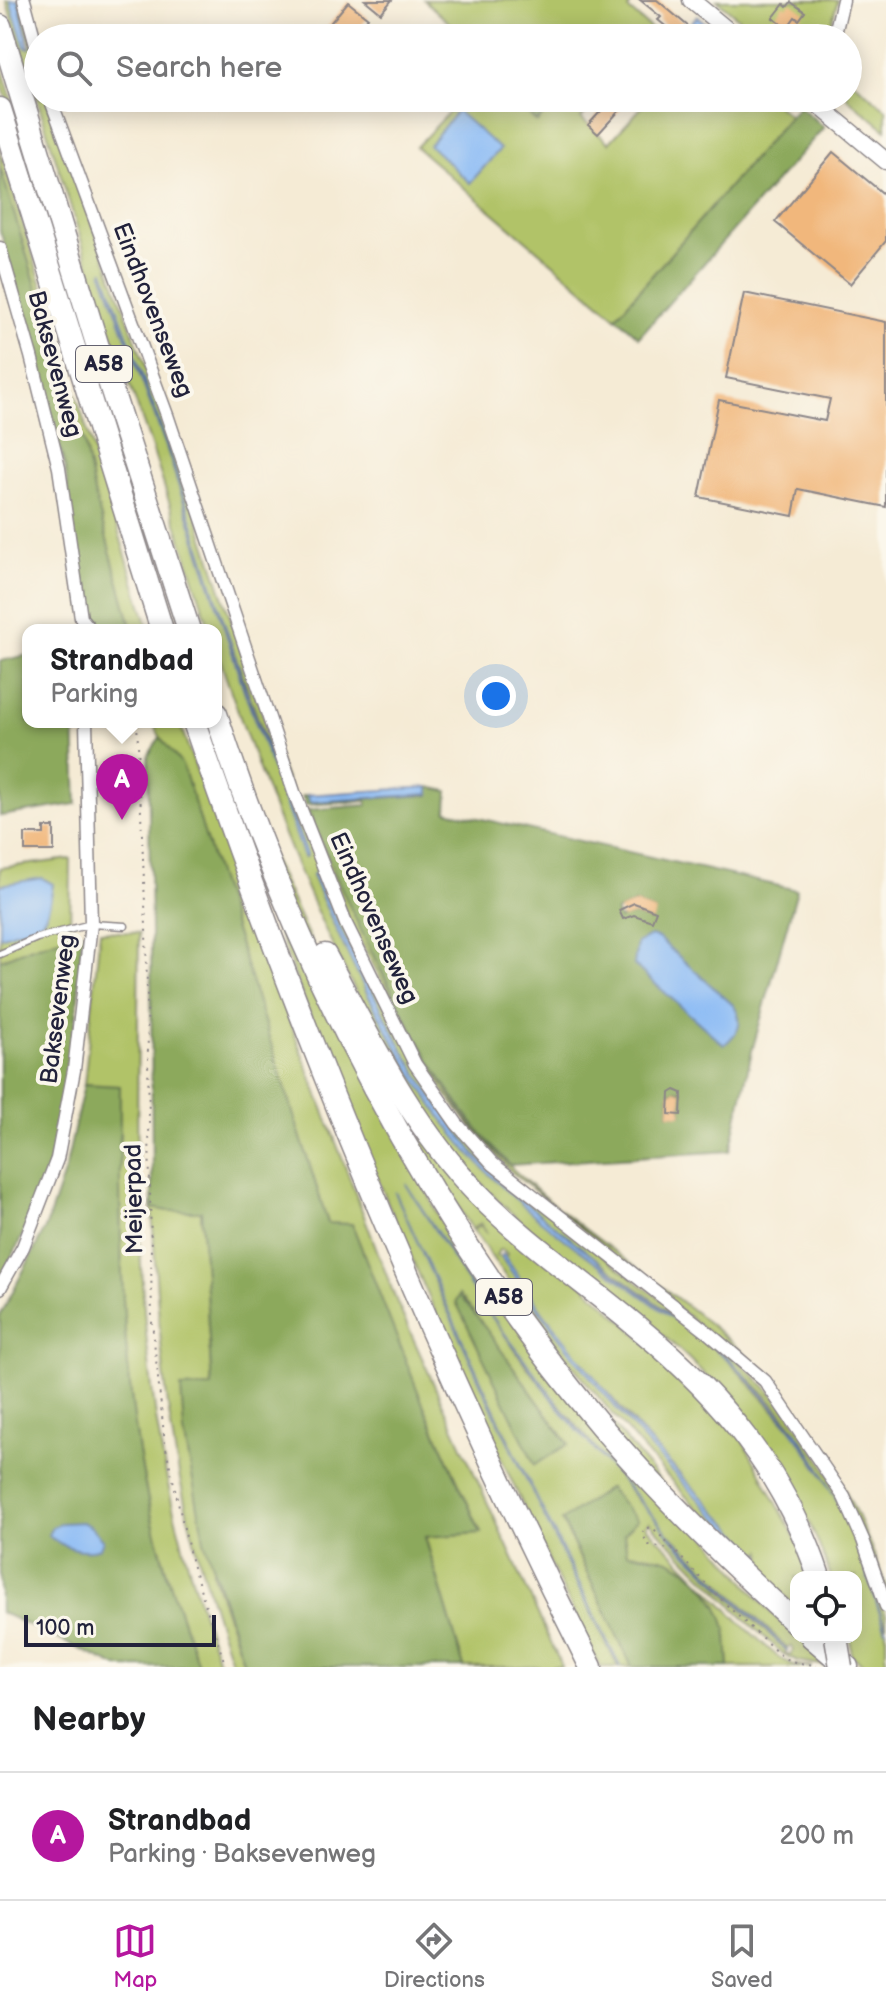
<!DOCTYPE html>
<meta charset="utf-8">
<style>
body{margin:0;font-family:"Balsamiq Sans",sans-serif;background:#f6f6f6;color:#202124}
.controls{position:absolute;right:24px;bottom:24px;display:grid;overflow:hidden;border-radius:16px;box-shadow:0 4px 20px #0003}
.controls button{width:72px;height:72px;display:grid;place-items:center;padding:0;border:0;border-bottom:2px solid #e0e0e0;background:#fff;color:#202124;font:40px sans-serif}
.scale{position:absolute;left:24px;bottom:20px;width:192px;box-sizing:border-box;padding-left:8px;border:4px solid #22223b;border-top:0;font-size:22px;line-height:28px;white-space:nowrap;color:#22223b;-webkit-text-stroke:6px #fbf7ec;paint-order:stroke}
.you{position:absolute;left:496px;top:696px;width:28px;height:28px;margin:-20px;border:6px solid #fff;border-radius:50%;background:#1a73e8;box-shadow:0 0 0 12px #1a73e833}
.badge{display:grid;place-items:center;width:52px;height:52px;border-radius:50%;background:#b5179e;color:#fff;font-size:26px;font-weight:700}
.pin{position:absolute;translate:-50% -66px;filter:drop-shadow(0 2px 4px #0008)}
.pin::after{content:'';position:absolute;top:42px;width:28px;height:24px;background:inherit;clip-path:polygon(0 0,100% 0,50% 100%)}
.popup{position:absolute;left:22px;top:624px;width:200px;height:104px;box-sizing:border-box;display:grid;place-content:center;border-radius:16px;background:#fff;filter:drop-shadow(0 2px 6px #0005);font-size:26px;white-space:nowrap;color:#757577}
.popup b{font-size:30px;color:#202124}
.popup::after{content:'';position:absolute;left:50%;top:100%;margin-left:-16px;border:16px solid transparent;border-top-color:#fff}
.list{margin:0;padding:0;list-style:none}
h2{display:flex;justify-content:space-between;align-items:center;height:104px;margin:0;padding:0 32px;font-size:34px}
h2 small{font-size:26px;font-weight:400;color:#757577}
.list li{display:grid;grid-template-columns:52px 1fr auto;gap:24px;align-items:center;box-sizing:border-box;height:128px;padding:0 32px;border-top:2px solid #e0e0e0}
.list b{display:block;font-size:30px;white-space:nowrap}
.list p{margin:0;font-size:26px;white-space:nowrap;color:#757577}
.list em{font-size:26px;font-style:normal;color:#757577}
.icon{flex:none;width:44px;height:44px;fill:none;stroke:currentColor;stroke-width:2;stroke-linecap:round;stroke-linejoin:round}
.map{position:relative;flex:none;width:886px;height:1667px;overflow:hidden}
.search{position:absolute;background:#fff;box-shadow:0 4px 20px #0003;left:24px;right:24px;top:24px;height:88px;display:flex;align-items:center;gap:20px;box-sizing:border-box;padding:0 28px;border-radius:44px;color:#757577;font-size:30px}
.sheet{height:232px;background:#fff}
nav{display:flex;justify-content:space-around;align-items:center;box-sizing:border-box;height:112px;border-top:2px solid #e0e0e0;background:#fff;font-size:22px;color:#757577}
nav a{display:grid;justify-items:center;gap:4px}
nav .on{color:#b5179e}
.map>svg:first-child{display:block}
.green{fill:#b1c367;stroke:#6a7251;stroke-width:2;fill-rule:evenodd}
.forest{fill:#8ca95c;stroke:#57664c;stroke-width:2;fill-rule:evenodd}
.water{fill:#89baf5;stroke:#566e98;stroke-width:2}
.building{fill:#f1b77b}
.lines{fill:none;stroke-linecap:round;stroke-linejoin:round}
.service-casing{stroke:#8c8688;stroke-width:9}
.minor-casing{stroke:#8c8688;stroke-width:15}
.tertiary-casing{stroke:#8c8688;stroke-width:19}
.motorway-casing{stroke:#8c8688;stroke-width:25}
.path{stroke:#8c8688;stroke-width:2;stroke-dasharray:2 6;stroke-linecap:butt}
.service{stroke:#fff;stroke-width:6}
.minor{stroke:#fff;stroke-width:12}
.tertiary{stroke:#fff;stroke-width:16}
.motorway{stroke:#fff;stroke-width:22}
.motorway-bridge-casing{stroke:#8c8688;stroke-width:25;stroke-linecap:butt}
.motorway-bridge{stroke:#fff;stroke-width:22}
.labels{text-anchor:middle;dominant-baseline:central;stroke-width:8;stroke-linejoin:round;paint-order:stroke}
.shield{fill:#fbf7ec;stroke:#636270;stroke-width:2}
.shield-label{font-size:22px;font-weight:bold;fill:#22223b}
.street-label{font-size:24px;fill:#22223b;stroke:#fbf7ec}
</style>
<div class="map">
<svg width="886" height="1667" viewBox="0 0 886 1667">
<rect width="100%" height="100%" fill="#fbf7ec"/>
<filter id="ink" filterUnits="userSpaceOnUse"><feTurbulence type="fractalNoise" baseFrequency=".0125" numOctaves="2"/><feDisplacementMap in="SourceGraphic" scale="16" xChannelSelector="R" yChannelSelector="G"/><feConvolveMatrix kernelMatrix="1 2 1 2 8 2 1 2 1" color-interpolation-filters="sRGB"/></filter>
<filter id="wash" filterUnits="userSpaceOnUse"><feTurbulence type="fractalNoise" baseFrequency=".006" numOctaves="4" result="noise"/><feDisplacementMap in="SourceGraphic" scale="32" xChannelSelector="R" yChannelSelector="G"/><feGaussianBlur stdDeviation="1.8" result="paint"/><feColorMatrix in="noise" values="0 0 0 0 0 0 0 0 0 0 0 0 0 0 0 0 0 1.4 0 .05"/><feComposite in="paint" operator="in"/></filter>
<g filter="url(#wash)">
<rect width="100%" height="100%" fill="#f5ebd5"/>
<g class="green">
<path d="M6,0H10L26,48L32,47L19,0H23L38,60V98H48L53,119C94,229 137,339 175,450C249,668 306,887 432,1084C483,1164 559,1222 633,1279C685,1318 738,1354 781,1404C833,1465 861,1539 886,1615V1627L856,1542L886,1631V1667H867L851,1655V1637H856V1577H831C796,1473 731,1390 646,1321C585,1272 519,1227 467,1168C429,1126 401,1077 374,1027C340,963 309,898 282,830C265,787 249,743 234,700C226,677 216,654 216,630H210L150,442L103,310ZM102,271L168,446L205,568L167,449ZM216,601L307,855L305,857L244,690ZM315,874C361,981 418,1101 502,1182C603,1280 768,1353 828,1484L795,1433L725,1357L541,1219L473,1157L437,1109L405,1059L347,952L312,876Z"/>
<path d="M424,0H633L628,9L656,33L652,38H466Z"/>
<path d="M717,0H838L827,38H761Z"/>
<path d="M0,61L178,630H171L153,572L0,78Z"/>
<path d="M848,77L886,109V130L847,98Z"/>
<path d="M463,98H510L537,122L559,98H599L581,118L609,143L650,98H769L790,116L616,317L416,147Z"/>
<path d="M0,150L149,630H132L94,493L85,447L0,167Z"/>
<path d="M153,722H179L250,917L398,1305L562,1667H464L425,1536L481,1532L423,1404L328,1223L186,777C178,756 160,743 153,722Z"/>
<path d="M202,722H209L439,1217L771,1613L825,1660L827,1666L798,1661L783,1654L749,1623L649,1522L646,1526L745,1627L779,1658L794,1665L813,1667H729L726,1630L716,1602L651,1555L627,1553L623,1534L562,1521L632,1667H620L564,1557L618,1667H600C497,1455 401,1241 313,1022C273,923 239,822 202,722ZM461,1273L524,1361L640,1503L527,1367ZM434,1281L536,1498V1499ZM463,1298L568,1443L535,1465ZM670,1534L787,1648L791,1646L793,1650L791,1654H785L786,1650L724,1592Z"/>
<path d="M303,810H308C341,890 377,969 420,1044C439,1078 458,1111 484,1140C568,1231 681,1288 767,1376C824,1435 857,1509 886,1585V1594L839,1481L807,1428L776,1388L508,1169L478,1137L445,1093L391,999L351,923Z"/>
<path d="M71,859L70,936L0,960V868Z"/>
<path d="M100,931L139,933C137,1122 130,1318 172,1503C185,1559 202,1613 220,1667H199C182,1619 165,1571 153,1522C119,1381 119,1231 120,1087L84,1084Z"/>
<path d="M424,1139L623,1321L740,1435L808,1561L804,1568L807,1577H796V1607C674,1492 567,1369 473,1230L480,1225L487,1234L481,1223L472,1229L419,1142ZM499,1250H503L507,1254L505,1256L509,1266C583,1370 667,1465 758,1554L762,1551L763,1563L758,1564L753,1561L756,1555C660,1466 577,1363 501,1257L496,1256Z"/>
<path d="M152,1208L168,1211L201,1210L212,1387L213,1574L245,1667H233C214,1611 196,1555 184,1498C163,1402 157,1305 152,1208Z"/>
</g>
<g class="forest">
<path d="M510,98H559L537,122Z"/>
<path d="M799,106L824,127L639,337L616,317Z"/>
<path d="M0,167L85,447L94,493L132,630H107L83,610L65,468L34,346L0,230Z"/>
<path d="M28,655V722H74L77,804L0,816V661Z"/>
<path d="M160,737L182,765L186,776L328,1223L352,1224L423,1404L481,1533L425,1537L464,1667H245L204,1540L184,1432L181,1388L212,1387L201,1211H168L152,1208L151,931L148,756Z"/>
<path d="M429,787L448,791L447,811L797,890L752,1051L730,1151L510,1165C459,1115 425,1056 393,993C361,934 333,872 308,810L367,805V801L306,805L302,796L307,795L310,802L429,795ZM634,903L655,911L651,921L634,915L619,919L616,912ZM676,1090L682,1092L681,1114H669L670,1092Z"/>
<path d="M82,932C79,1011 71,1094 48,1169C37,1208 18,1245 0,1282V960L32,947Z"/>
<path d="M84,1084L120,1086C119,1231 119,1380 153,1522C164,1571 182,1619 199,1667H118L0,1612V1316L45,1229L65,1170Z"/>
<path d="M459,1295L479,1319L568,1444L535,1465L456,1302Z"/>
<path d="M609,1488L637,1520L624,1534L627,1553C642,1555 657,1555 671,1561C697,1572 720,1602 726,1629C728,1641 728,1654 729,1667H632L562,1520Z"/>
</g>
<g class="water">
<path d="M10,0H18L29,48L25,47Z"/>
<path d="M697,16L723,38H708L691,23Z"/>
<path d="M457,111L500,149L470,183L429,145Z"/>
<path d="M104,271L168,446L246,691L307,856L304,857L244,690L167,449L102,272Z"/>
<path d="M429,787V794L310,802L307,795Z"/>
<path d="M315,873L345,939L404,1052L434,1100L478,1158L516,1195L611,1271L727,1356L797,1433L816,1462L850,1525L886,1631C874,1595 864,1556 848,1522C818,1460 776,1404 726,1358C709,1343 690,1331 672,1318C608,1270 538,1225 482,1167C412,1094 352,968 312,875Z"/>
<path d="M42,878L53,884C47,931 41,922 0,937V885Z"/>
<path d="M650,936L658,938L733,1005C745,1022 739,1032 724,1045L634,965L637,943Z"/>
<path d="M406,1184L490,1314L575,1426L667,1532L788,1651L679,1546L566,1417L475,1294Z"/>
<path d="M395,1192L503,1429L620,1667L583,1597L490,1404Z"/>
<path d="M503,1254L543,1312L623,1413L681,1476L760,1555L758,1557C661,1468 575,1365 501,1257Z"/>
<path d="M82,1522L90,1526L103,1540L100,1548C84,1554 61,1547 48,1535L52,1527L62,1523Z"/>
</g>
<g id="blocks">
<g class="building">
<path d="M365,0H392L381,13Z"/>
<path d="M640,0H657L702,38H680L658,20L661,17Z"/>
<path d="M348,2L368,18L351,38H340L327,27Z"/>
<path d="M791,2L805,12L799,20L795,17L787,28L773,18L784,4L787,7Z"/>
<path d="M613,98H631L598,134L588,125Z"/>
<path d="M833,152L886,196V241L850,284L775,222Z"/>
<path d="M744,293L886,322V507L798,489L793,516L699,497L719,400L825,421L830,399L726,378Z"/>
<path d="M44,827H54V851H25V834H44Z"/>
<path d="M634,903L656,911L652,921L634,915L623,919L619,910Z"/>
<path d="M675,1090L682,1093L681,1115L669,1114L670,1093Z"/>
</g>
</g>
</g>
<g filter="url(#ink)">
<use href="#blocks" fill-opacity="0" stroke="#8c8688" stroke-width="2"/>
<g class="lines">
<defs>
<path id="service" d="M0,954L37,938L91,924L125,926"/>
<g id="minor">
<path d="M24,0L38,52"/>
<path d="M834,38L843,0"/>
<path d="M50,98L167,415L294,792L346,924L415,1064L457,1124L493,1164L706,1331L765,1381L844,1497L863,1540L886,1606"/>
<path d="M0,248L31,356L59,468L81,618L91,630"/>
<path d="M0,1288L23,1247L57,1159L74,1070L91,924L86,722"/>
</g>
<g id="tertiary">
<path d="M691,0L737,38"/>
<path d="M810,98L886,161"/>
</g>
<g id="motorway">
<path d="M0,26L97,344L189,630"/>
<path d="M0,109L162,630"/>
<path d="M216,714C299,970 427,1219 601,1426C661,1496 728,1561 796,1623"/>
<path d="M194,722C305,1045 437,1363 591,1667"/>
<path d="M325,955C370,1039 411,1125 478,1194C528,1245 587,1284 641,1330C722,1397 786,1475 819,1577"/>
<path d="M812,1637L847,1667"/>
</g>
</defs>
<use href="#service" class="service-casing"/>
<use href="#minor" class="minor-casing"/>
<use href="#tertiary" class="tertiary-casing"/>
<use href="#motorway" class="motorway-casing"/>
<g class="path">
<path d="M137,722L146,926L152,1322L165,1444L192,1564L226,1667"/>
<path d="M674,1550L649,1545L642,1534L644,1529L652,1527C687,1563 720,1601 758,1634C767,1642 776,1653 786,1659C795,1663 807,1664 817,1665"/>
</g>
<use href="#service" class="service"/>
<use href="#minor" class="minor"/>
<use href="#tertiary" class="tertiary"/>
<use href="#motorway" class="motorway"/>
<defs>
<path id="motorway-bridge" d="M836,1637L841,1667"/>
</defs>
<use href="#motorway-bridge" class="motorway-bridge-casing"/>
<use href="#motorway-bridge" class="motorway-bridge"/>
</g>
</g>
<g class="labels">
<g class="shield">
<rect x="76" y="346" width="56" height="36" rx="6"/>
<rect x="476" y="1279" width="56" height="36" rx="6"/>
</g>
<g class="shield-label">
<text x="104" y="364">A58</text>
<text x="504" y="1297">A58</text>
</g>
<g class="street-label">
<text transform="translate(153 310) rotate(69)">Eindhovenseweg</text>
<text transform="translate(55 364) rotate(75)">Baksevenweg</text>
<text transform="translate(374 918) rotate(66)">Eindhovenseweg</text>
<text transform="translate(58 1009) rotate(-83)">Baksevenweg</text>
<text transform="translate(134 1199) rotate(-91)">Meijerpad</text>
</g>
</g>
</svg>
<div class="controls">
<button><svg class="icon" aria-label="locate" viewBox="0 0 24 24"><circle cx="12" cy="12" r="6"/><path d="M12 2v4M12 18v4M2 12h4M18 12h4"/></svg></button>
</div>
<div class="scale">100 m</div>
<div class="you"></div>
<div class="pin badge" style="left:122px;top:820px">A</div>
<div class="popup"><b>Strandbad</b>Parking</div>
<div class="search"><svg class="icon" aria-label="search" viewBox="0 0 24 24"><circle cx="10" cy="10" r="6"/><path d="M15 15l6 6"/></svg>Search here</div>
</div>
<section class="sheet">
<h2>Nearby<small></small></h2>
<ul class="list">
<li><span class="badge">A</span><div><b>Strandbad</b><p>Parking · Baksevenweg</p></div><em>200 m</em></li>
</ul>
</section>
<nav>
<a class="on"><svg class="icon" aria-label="map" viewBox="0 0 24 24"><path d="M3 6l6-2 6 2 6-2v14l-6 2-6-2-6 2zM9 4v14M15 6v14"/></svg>Map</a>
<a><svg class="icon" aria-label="directions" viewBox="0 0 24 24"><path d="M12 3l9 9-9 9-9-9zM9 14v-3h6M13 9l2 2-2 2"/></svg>Directions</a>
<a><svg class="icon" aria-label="saved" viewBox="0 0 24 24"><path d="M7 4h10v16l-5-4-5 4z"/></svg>Saved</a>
</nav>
